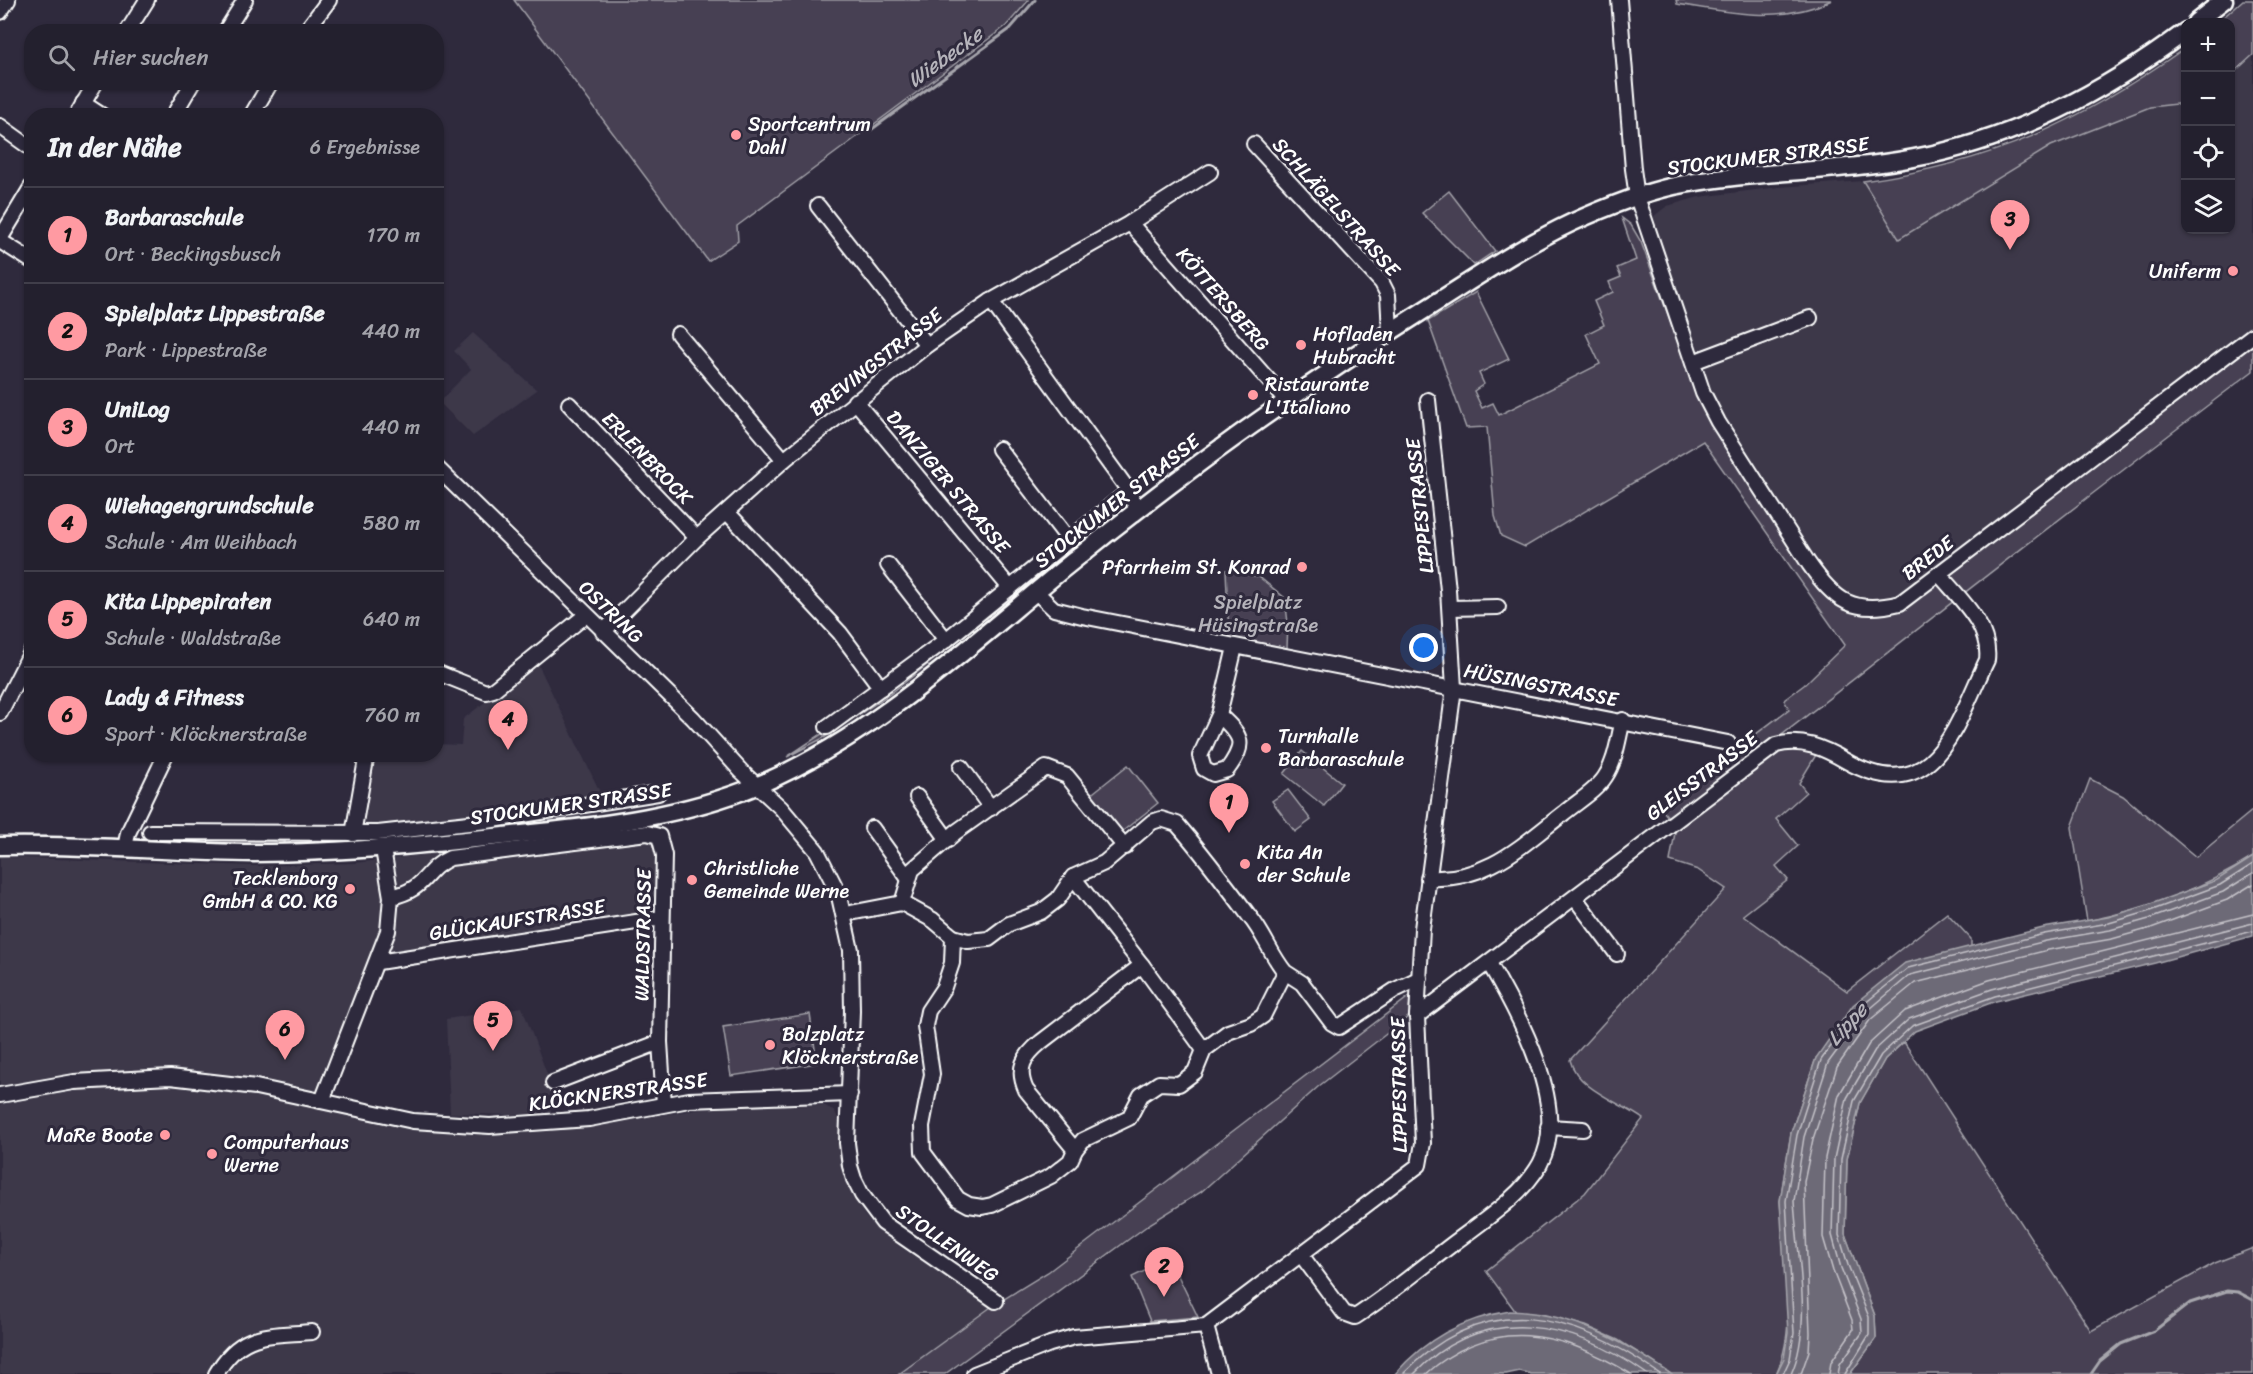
<!DOCTYPE html>
<html lang="de">
<meta charset="utf-8">
<style>
body{margin:0;font-family:Sriracha,sans-serif;background:#2b2836;color:#f1f3f6}
.controls{position:absolute;right:18px;top:18px;display:grid;overflow:hidden;border-radius:12px;box-shadow:0 2px 4px #0004}
.controls button{width:54px;height:54px;display:grid;place-items:center;padding:0;border:0;border-bottom:2px solid #403e4a;background:#23202e;color:#f1f3f6;font:30px sans-serif}
.you{position:absolute;left:1424px;top:648px;width:21px;height:21px;margin:-15px;border:4px solid #fff;border-radius:50%;background:#1a73e8;box-shadow:0 0 0 9px #1a73e833}
.badge{display:grid;place-items:center;width:39px;height:39px;border-radius:50%;background:#ff9aa2;color:#111;font-size:20px;font-weight:700}
.pin{position:absolute;translate:-50% -50px;filter:drop-shadow(0 2px 3px #0008)}
.pin::after{content:'';position:absolute;top:32px;width:21px;height:18px;background:inherit;clip-path:polygon(0 0,100% 0,50% 100%)}
.list{margin:0;padding:0;list-style:none}
h2{display:flex;justify-content:space-between;align-items:center;height:78px;margin:0;padding:0 24px;font-size:26px}
h2 small{font-size:20px;font-weight:400;color:#a3a3aa}
.list li{display:grid;grid-template-columns:39px 1fr auto;gap:18px;align-items:center;box-sizing:border-box;height:96px;padding:0 24px;border-top:2px solid #403e4a}
.list b{display:block;font-size:22px;white-space:nowrap}
.list p{margin:0;font-size:20px;white-space:nowrap;color:#a3a3aa}
.list em{font-size:20px;font-style:normal;color:#a3a3aa}
.icon{flex:none;width:33px;height:33px;fill:none;stroke:currentColor;stroke-width:2;stroke-linecap:round;stroke-linejoin:round}
.map{position:relative;flex:none;width:2253px;height:1374px;overflow:hidden}
.search{position:absolute;background:#23202e;box-shadow:0 2px 4px #0004;left:24px;top:24px;width:420px;height:66px;display:flex;align-items:center;gap:15px;box-sizing:border-box;padding:0 21px;border-radius:24px;color:#a3a3aa;font-size:22px}
.panel{position:absolute;background:#23202e;box-shadow:0 2px 4px #0004;left:24px;top:108px;width:420px;height:654px;border-radius:24px}
.map>svg:first-child{display:block}
.built{fill:#3c3749}
.green{fill:#464152;stroke:#a2a0a8;stroke-width:1.5}
.water{fill:#6d6a77;stroke:#a7a6ad;stroke-width:1.5}
.lines{fill:none;stroke-linecap:round;stroke-linejoin:round}
.shore{stroke:#c5c3c9;stroke-width:1.5}
.stream{stroke:#a7a6ad;stroke-width:3}
.minor-casing{stroke:#fff;stroke-width:18}
.major-casing{stroke:#fff;stroke-width:21}
.minor{stroke:#2f2a3d;stroke-width:14}
.major{stroke:#2f2a3d;stroke-width:16}
.poi-dot{fill:#ff9aa2;stroke:#2f2a3d;stroke-width:2}
.labels{text-anchor:middle;dominant-baseline:central;stroke-width:6;stroke-linejoin:round;paint-order:stroke}
.poi-label{font-size:20px;fill:#fff;stroke:#2f2a3d;text-anchor:start}
.street-label{font-size:20px;fill:#fff;stroke:#2f2a3d}
.park-label{font-size:20px;fill:#b5b3ba;stroke:#2f2a3d}
.water-label{font-size:21px;font-style:italic;fill:#b6b4bb;stroke:#2f2a3d}
</style>
<div class="map">
<svg width="2253" height="1374" viewBox="0 0 2253 1374">
<rect width="100%" height="100%" fill="#2f2a3d"/>
<filter id="ink" filterUnits="userSpaceOnUse"><feTurbulence type="fractalNoise" baseFrequency=".0167" numOctaves="2"/><feDisplacementMap in="SourceGraphic" scale="12" xChannelSelector="R" yChannelSelector="G"/><feConvolveMatrix kernelMatrix="1 2 1 2 8 2 1 2 1" color-interpolation-filters="sRGB"/></filter>
<g filter="url(#ink)">
<g class="built">
<path d="M2253,55V341L1902,609L1886,613L1865,614L1849,609L1820,588L1719,438L1722,420L1660,248L1654,216L1667,206L1699,197L1779,187L1863,181L1899,239L2051,146L2150,107L2185,103L2186,230H2230L2231,75Z"/>
<path d="M473,333L537,390L473,436L439,402L471,369L454,351Z"/>
<path d="M537,662L602,796L433,825L361,827L372,755L436,754L437,744L461,745L463,719Z"/>
<path d="M657,827L655,915L369,959L313,1107L413,1129L493,1133L540,1132L591,1126L719,1106L824,1105L835,1112L838,1118L842,1171L855,1200L865,1216L879,1231L899,1246L991,1307L899,1374H0V857L255,866L354,863Z"/>
<path d="M522,1007L550,1082L551,1112L508,1115L450,1113L446,1019Z"/>
</g>
<g class="green">
<path d="M514,0H1029L1006,26L737,226L738,241L708,261Z"/>
<path d="M1676,0H1832C1782,24 1730,13 1677,4Z"/>
<path d="M2243,0H2253V55L2231,75L2230,22H2218Z"/>
<path d="M2185,48V103L2150,107L2051,146L1899,239L1863,181C1994,163 2078,123 2185,48Z"/>
<path d="M1449,191L1495,251L1474,265L1422,213Z"/>
<path d="M1622,218L1631,225L1641,242L1700,401L1719,438L1805,570L1819,588L1849,609L1878,614L1902,609L2253,341V371C2057,519 1865,671 1671,821L1660,807L1789,709L1784,700L1804,685L1845,645L1703,441L1525,547L1501,536L1495,516L1487,427L1466,428L1428,321L1476,292L1509,359L1479,373L1484,384L1474,391L1482,408L1493,403L1499,415L1600,364L1586,334L1604,325L1594,301L1613,292L1609,282L1621,277L1617,268L1636,260Z"/>
<path d="M1079,539L1081,541L1077,547L890,694L825,737L787,757L882,694Z"/>
<path d="M1226,570L1259,577L1285,598L1288,623L1287,648L1229,637Z"/>
<path d="M1788,748L1819,750L1799,783L1806,792L1776,819L1798,846L1776,866L1788,880L1743,915L1847,991L1947,913L1971,939V947L1957,951L1816,1058L1791,1133L1780,1201C1784,1254 1799,1325 1776,1374H1671L1618,1340L1586,1326L1543,1315L1516,1312L1486,1271L1585,1193L1643,1119C1620,1102 1577,1089 1570,1060L1726,889L1698,870L1670,861L1676,827L1774,753Z"/>
<path d="M1302,751L1342,783L1324,806L1284,774Z"/>
<path d="M1128,765L1158,803L1119,834L1089,796Z"/>
<path d="M2090,779L2123,796L2196,857L2253,810V857C2201,890 2147,909 2087,921L2072,827Z"/>
<path d="M1288,790L1311,820L1295,832L1272,801Z"/>
<path d="M136,839L285,841V843L267,846Z"/>
<path d="M1410,996L1412,1014L1319,1086L1201,1192L1151,1223L945,1374H899L991,1307L1048,1272Z"/>
<path d="M810,1014L817,1063L731,1076L723,1027Z"/>
<path d="M1904,1042L2091,1331L2215,1263L2253,1248V1374H1850L1876,1338L1875,1316L1845,1234L1847,1159L1860,1103L1885,1059Z"/>
<path d="M1170,1259L1198,1317L1150,1321L1132,1277Z"/>
</g>
<g class="water">
<path d="M2253,857V936L2155,963L1996,1001L1915,1031L1885,1059L1860,1103L1847,1159L1845,1234L1875,1316L1876,1338L1850,1374H1776L1784,1358L1788,1333L1780,1201L1791,1133L1816,1058L1853,1005L1905,963L2043,928L2108,917L2145,906L2217,880Z"/>
<path d="M1510,1311C1571,1313 1622,1340 1671,1374H1531L1520,1371L1506,1374H1395C1425,1339 1465,1318 1510,1311Z"/>
</g>
<g class="lines">
<g class="shore">
<path d="M1403,1374C1486,1289 1573,1312 1660,1374"/>
<path d="M1414,1374C1484,1302 1572,1321 1647,1374"/>
<path d="M1426,1374C1493,1315 1561,1331 1631,1374"/>
<path d="M1783,1374L1790,1359L1794,1333L1786,1201L1797,1135L1821,1060L1858,1009L1908,968L2044,934L2109,923L2147,912L2220,885L2253,864"/>
<path d="M1791,1374C1813,1327 1797,1253 1794,1201L1804,1137L1828,1063L1864,1014L1910,975L2046,941L2110,930L2149,919L2223,892L2253,873"/>
<path d="M1801,1374L1809,1351L1810,1333L1804,1182L1813,1139L1837,1067L1870,1020L1915,983L2048,950L2112,939L2151,928L2227,900L2253,884"/>
<path d="M1829,1374L1831,1362L1853,1330L1852,1320L1833,1271L1823,1237L1825,1158L1839,1095L1869,1044L1905,1011L1989,980L2253,914"/>
<path d="M1838,1374L1840,1364L1862,1333L1861,1319L1841,1268L1832,1235L1834,1159L1847,1098L1875,1050L1909,1019L1992,989L2253,923"/>
<path d="M1845,1374L1869,1335V1317L1848,1265L1839,1235L1841,1159L1854,1101L1881,1055L1912,1026L1995,996L2253,931"/>
</g>
<g class="stream">
<path d="M868,132L1010,29L1035,0"/>
<path d="M2091,1374L2100,1361L2121,1344L2154,1331L2190,1303L2227,1291L2238,1292L2253,1300"/>
</g>
<defs>
<g id="minor">
<path d="M1619,0L1633,169L1637,197L1703,393L1718,422L1809,564C1835,601 1853,615 1900,603L2253,335"/>
<path d="M0,12L8,0"/>
<path d="M127,32L147,0"/>
<path d="M225,32L245,0"/>
<path d="M305,32L329,0"/>
<path d="M83,103L103,116"/>
<path d="M76,116L96,82"/>
<path d="M173,116L193,82"/>
<path d="M251,116L271,82"/>
<path d="M0,126L32,149"/>
<path d="M1254,144L1382,283L1388,295L1390,332"/>
<path d="M818,206L927,345"/>
<path d="M1130,223L1286,400"/>
<path d="M0,239L32,186"/>
<path d="M0,241L32,261"/>
<path d="M991,301L1129,491L1137,510"/>
<path d="M678,334L784,460"/>
<path d="M1693,362L1810,318"/>
<path d="M855,401L1010,588"/>
<path d="M569,404L697,538"/>
<path d="M999,449L1069,540"/>
<path d="M436,467L693,718L741,771L781,808L817,851L838,892L851,950L852,1011L847,1143L850,1166L854,1179L862,1195L883,1223L996,1301"/>
<path d="M727,512L840,633L881,688"/>
<path d="M888,565L946,640"/>
<path d="M1036,592L1054,609L1082,616L1728,743"/>
<path d="M1450,608L1498,607"/>
<path d="M603,632L697,538L784,460L927,345L991,301L1130,223L1210,172"/>
<path d="M436,672L486,692L493,690L586,615"/>
<path d="M0,713L32,650"/>
<path d="M1219,715C1242,736 1247,743 1227,770L1213,774L1204,769L1200,756L1219,715L1235,647"/>
<path d="M827,727L946,640L1129,491"/>
<path d="M961,767L991,808"/>
<path d="M917,797L948,840"/>
<path d="M872,828L908,878"/>
<path d="M150,832L378,833L487,821L658,793"/>
<path d="M353,834L367,754"/>
<path d="M125,848L128,833L166,754"/>
<path d="M1073,877L1142,965L1204,1050"/>
<path d="M1428,878C1486,882 1521,846 1564,813C1577,802 1596,791 1605,777C1616,761 1618,739 1623,720"/>
<path d="M391,897C428,889 423,870 450,858L647,833L659,836L664,855L660,1042L664,1104"/>
<path d="M1575,898L1617,954"/>
<path d="M902,903L912,870L956,832L1046,768L1067,776L1125,847"/>
<path d="M845,914L902,903L933,920L953,937"/>
<path d="M378,962L662,918"/>
<path d="M1285,972C1271,955 1264,934 1250,917C1227,886 1203,854 1177,824L1161,819L1152,822L1104,863L1073,877L1058,899L1041,912L1009,924L989,939L968,941L953,937L952,963L944,987L928,1011L925,1026L932,1074L922,1126L923,1152L958,1199L969,1205L982,1207L992,1205L1051,1176L1070,1161L1075,1150L1083,1140L1129,1118L1141,1095L1159,1083L1179,1084L1195,1072L1204,1050L1228,1032L1251,1024L1263,1016L1285,972L1302,983L1332,1023L1339,1027L1395,990L1420,978"/>
<path d="M1417,1016L1776,745C1801,738 1824,748 1846,761C1935,811 1956,724 1987,660C1991,626 1960,599 1939,574"/>
<path d="M553,1083L660,1042"/>
<path d="M0,1095L74,1082L170,1077L256,1087L413,1121L490,1126L589,1119L689,1100L850,1094"/>
<path d="M322,1101L388,931L391,897L383,849"/>
<path d="M1548,1127L1583,1129"/>
<path d="M1075,1150L1026,1090C1016,1068 1024,1056 1041,1042L1142,965"/>
<path d="M1302,1256L1344,1313L1355,1317C1389,1295 1421,1268 1454,1243C1483,1221 1522,1196 1540,1164C1571,1108 1517,1011 1489,963"/>
<path d="M1206,1326L1219,1374"/>
<path d="M216,1374C241,1331 267,1336 312,1332"/>
<path d="M974,1374L1050,1344L1074,1337L1206,1326L1419,1165L1423,1143L1417,1016L1422,929L1454,688L1448,590L1428,400"/>
</g>
<g id="major">
<path d="M2196,22L2224,0"/>
<path d="M0,846C85,844 169,852 254,853C347,853 439,843 532,833C608,825 685,815 756,786C870,739 968,647 1062,570C1178,475 1299,389 1426,309C1474,279 1520,247 1571,223C1604,208 1638,194 1674,186C1753,170 1835,173 1914,158C2016,139 2104,92 2186,31"/>
</g>
</defs>
<use href="#minor" class="minor-casing"/>
<use href="#major" class="major-casing"/>
<use href="#minor" class="minor"/>
<use href="#major" class="major"/>
</g>
</g>
<g class="poi-dot">
<circle cx="736" cy="135" r="6"/>
<circle cx="2233" cy="271" r="6"/>
<circle cx="1301" cy="345" r="6"/>
<circle cx="1253" cy="395" r="6"/>
<circle cx="1302" cy="567" r="6"/>
<circle cx="1266" cy="748" r="6"/>
<circle cx="1245" cy="864" r="6"/>
<circle cx="692" cy="880" r="6"/>
<circle cx="350" cy="889" r="6"/>
<circle cx="770" cy="1045" r="6"/>
<circle cx="165" cy="1135" r="6"/>
<circle cx="212" cy="1154" r="6"/>
</g>
<g class="labels">
<g class="poi-label">
<text x="748" y="124">Sportcentrum<tspan x="748" dy="23">Dahl</tspan></text>
<text x="2221" y="271" text-anchor="end">Uniferm</text>
<text x="1313" y="334">Hofladen<tspan x="1313" dy="23">Hubracht</tspan></text>
<text x="1265" y="384">Ristaurante<tspan x="1265" dy="23">L'Italiano</tspan></text>
<text x="1290" y="567" text-anchor="end">Pfarrheim St. Konrad</text>
<text x="1278" y="736">Turnhalle<tspan x="1278" dy="23">Barbaraschule</tspan></text>
<text x="1257" y="852">Kita An<tspan x="1257" dy="23">der Schule</tspan></text>
<text x="704" y="868">Christliche<tspan x="704" dy="23">Gemeinde Werne</tspan></text>
<text x="338" y="878" text-anchor="end">Tecklenborg<tspan x="338" dy="23">GmbH &amp; CO. KG</tspan></text>
<text x="782" y="1034">Bolzplatz<tspan x="782" dy="23">Klöcknerstraße</tspan></text>
<text x="153" y="1135" text-anchor="end">MaRe Boote</text>
<text x="224" y="1142">Computerhaus<tspan x="224" dy="23">Werne</tspan></text>
</g>
<g class="street-label">
<text transform="translate(1768 156) rotate(-7)">STOCKUMER STRASSE</text>
<text transform="translate(1336 207) rotate(48)">SCHLÄGELSTRASSE</text>
<text transform="translate(1223 299) rotate(49)">KÖTTERSBERG</text>
<text transform="translate(876 362) rotate(-38)">BREVINGSTRASSE</text>
<text transform="translate(647 458) rotate(46)">ERLENBROCK</text>
<text transform="translate(948 482) rotate(50)">DANZIGER STRASSE</text>
<text transform="translate(1117 501) rotate(-38)">STOCKUMER STRASSE</text>
<text transform="translate(1420 506) rotate(-96)">LIPPESTRASSE</text>
<text transform="translate(1928 558) rotate(-37)">BREDE</text>
<text transform="translate(611 612) rotate(44)">OSTRING</text>
<text transform="translate(1541 685) rotate(11)">HÜSINGSTRASSE</text>
<text transform="translate(1702 776) rotate(-37)">GLEISSTRASSE</text>
<text transform="translate(571 804) rotate(-8)">STOCKUMER STRASSE</text>
<text transform="translate(517 920) rotate(-9)">GLÜCKAUFSTRASSE</text>
<text transform="translate(643 935) rotate(-89)">WALDSTRASSE</text>
<text transform="translate(1399 1085) rotate(-91)">LIPPESTRASSE</text>
<text transform="translate(618 1092) rotate(-8)">KLÖCKNERSTRASSE</text>
<text transform="translate(947 1243) rotate(35)">STOLLENWEG</text>
</g>
<g class="park-label">
<text x="1258" y="602">Spielplatz<tspan x="1258" dy="23">Hüsingstraße</tspan></text>
</g>
<g class="water-label">
<text transform="translate(945 57) rotate(-36)">Wiebecke</text>
<text transform="translate(1847 1024) rotate(-48)">Lippe</text>
</g>
</g>
</svg>
<div class="controls">
<button>+</button>
<button>−</button>
<button><svg class="icon" aria-label="locate" viewBox="0 0 24 24"><circle cx="12" cy="12" r="6"/><path d="M12 2v4M12 18v4M2 12h4M18 12h4"/></svg></button>
<button><svg class="icon" aria-label="layers" viewBox="0 0 24 24"><path d="M12 4l9 5-9 5-9-5zM3 14l9 5 9-5"/></svg></button>
</div>
<div class="you"></div>
<div class="pin badge" style="left:1229px;top:833px">1</div>
<div class="pin badge" style="left:1164px;top:1297px">2</div>
<div class="pin badge" style="left:2010px;top:250px">3</div>
<div class="pin badge" style="left:508px;top:750px">4</div>
<div class="pin badge" style="left:493px;top:1051px">5</div>
<div class="pin badge" style="left:285px;top:1060px">6</div>
<div class="search"><svg class="icon" aria-label="search" viewBox="0 0 24 24"><circle cx="10" cy="10" r="6"/><path d="M15 15l6 6"/></svg>Hier suchen</div>
<section class="panel">
<h2>In der Nähe<small>6 Ergebnisse</small></h2>
<ul class="list">
<li><span class="badge">1</span><div><b>Barbaraschule</b><p>Ort · Beckingsbusch</p></div><em>170 m</em></li>
<li><span class="badge">2</span><div><b>Spielplatz Lippestraße</b><p>Park · Lippestraße</p></div><em>440 m</em></li>
<li><span class="badge">3</span><div><b>UniLog</b><p>Ort</p></div><em>440 m</em></li>
<li><span class="badge">4</span><div><b>Wiehagengrundschule</b><p>Schule · Am Weihbach</p></div><em>580 m</em></li>
<li><span class="badge">5</span><div><b>Kita Lippepiraten</b><p>Schule · Waldstraße</p></div><em>640 m</em></li>
<li><span class="badge">6</span><div><b>Lady &amp; Fitness</b><p>Sport · Klöcknerstraße</p></div><em>760 m</em></li>
</ul>
</section>
</div>
